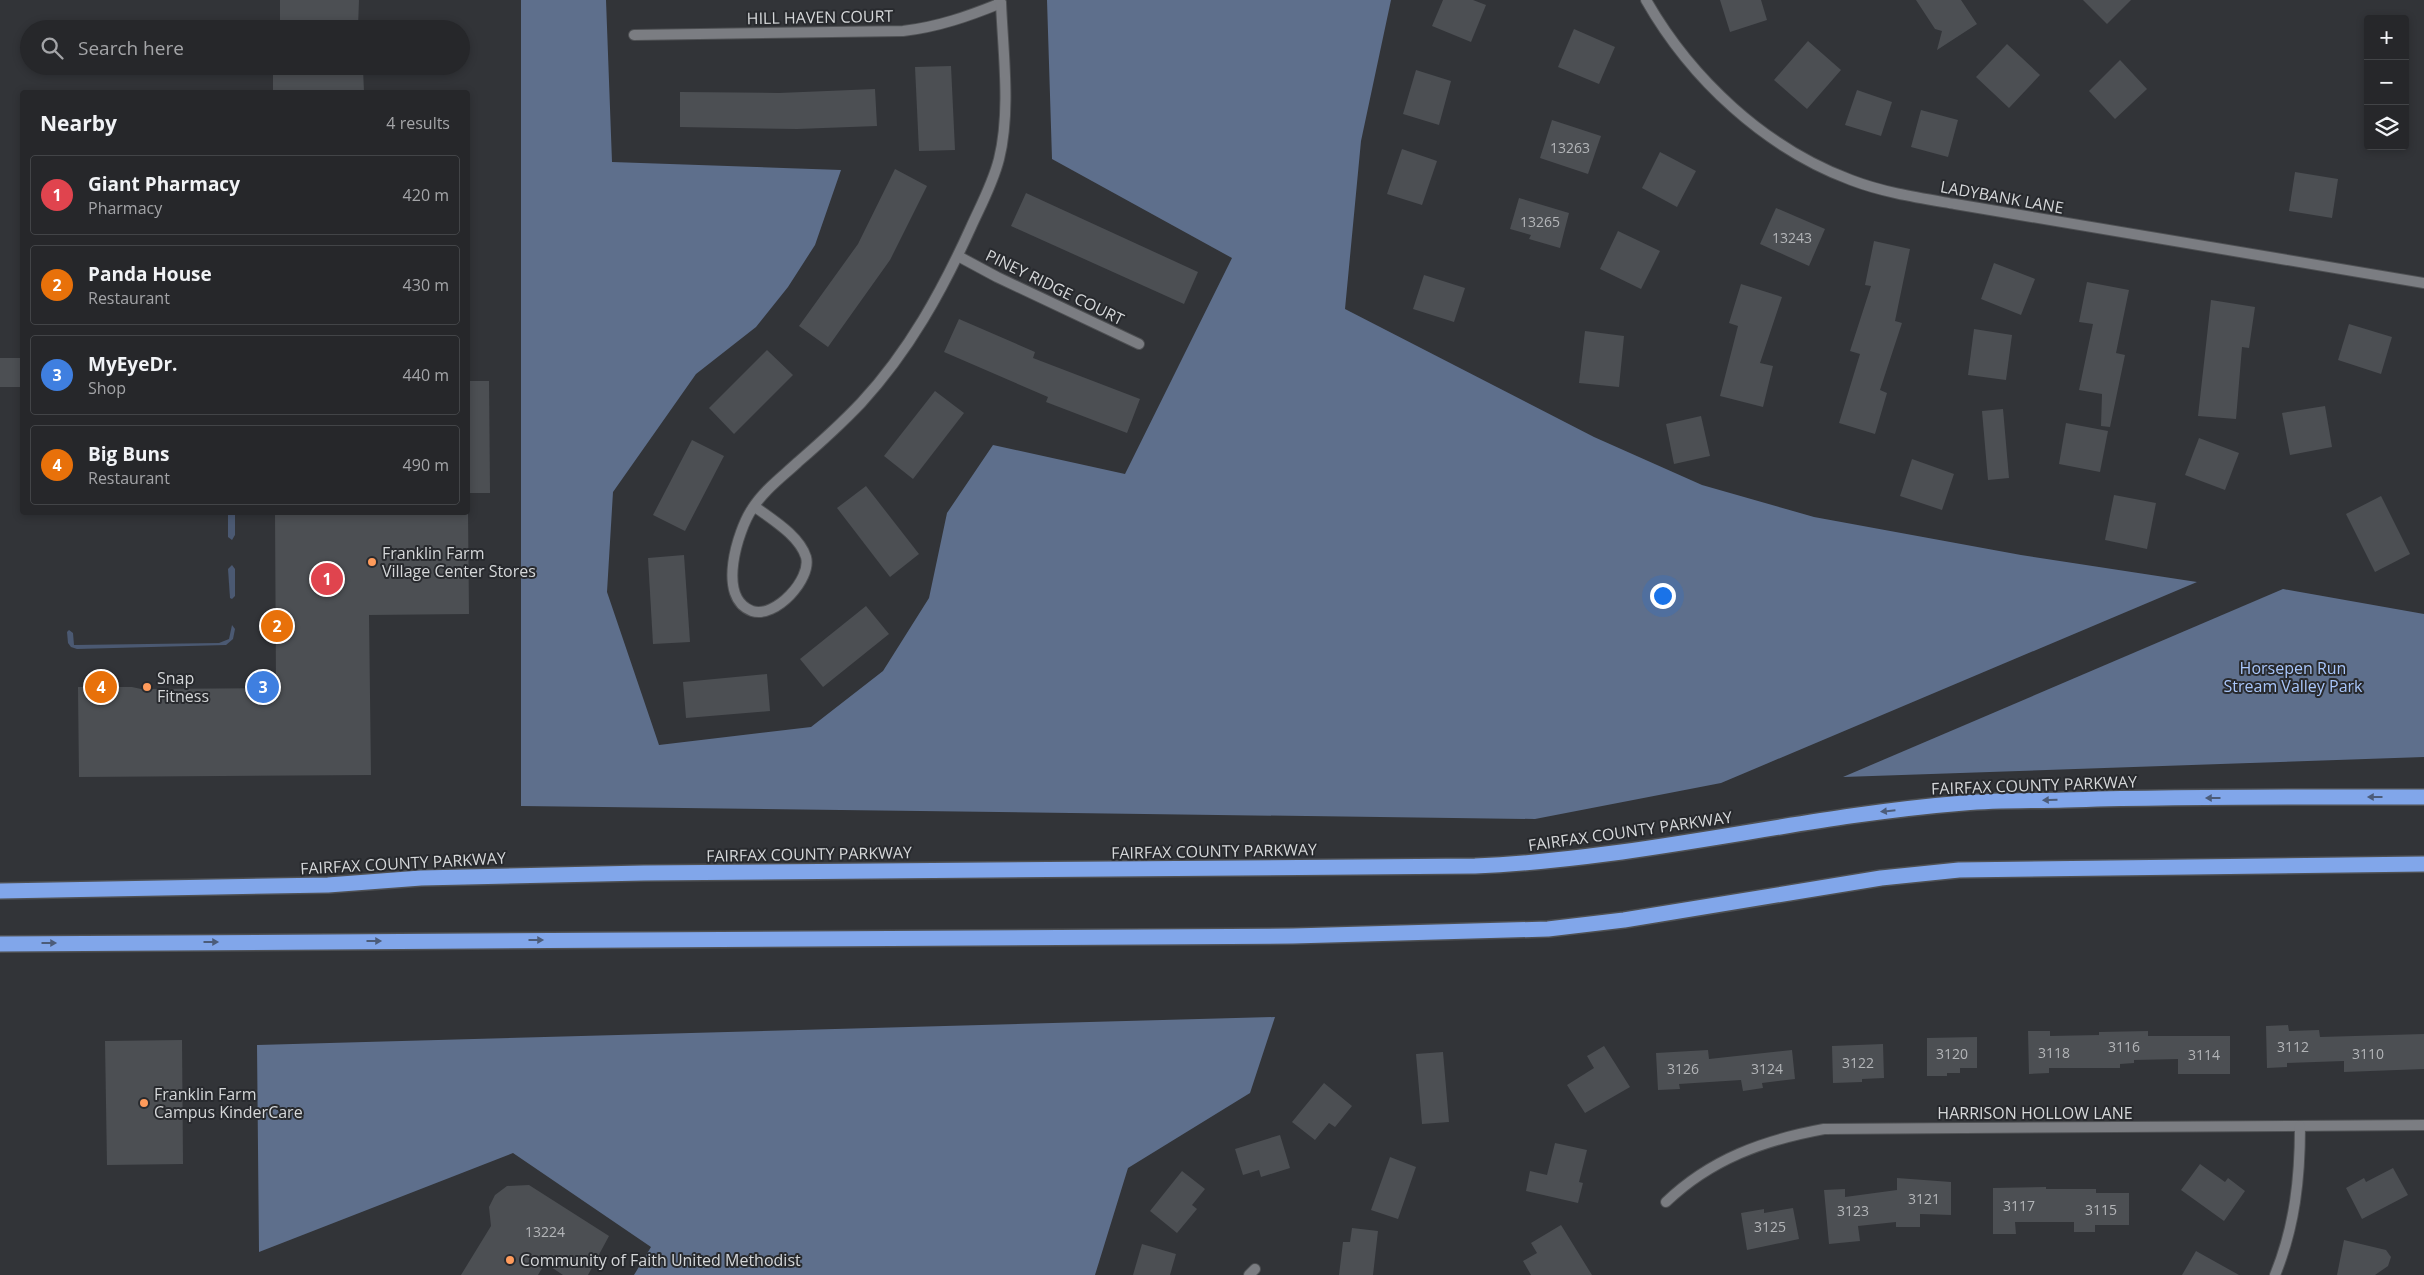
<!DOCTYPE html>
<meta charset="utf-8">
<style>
body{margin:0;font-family:"Open Sans",sans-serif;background:#323336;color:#f1f3f6}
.controls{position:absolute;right:15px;top:15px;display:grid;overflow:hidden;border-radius:5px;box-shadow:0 2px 8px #0003}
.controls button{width:45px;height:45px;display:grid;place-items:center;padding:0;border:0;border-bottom:1px solid #424447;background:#26272a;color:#f1f3f6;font:25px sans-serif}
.you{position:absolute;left:1662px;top:595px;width:18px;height:18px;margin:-12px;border:4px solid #fff;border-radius:50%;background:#1a73e8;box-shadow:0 0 0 8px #1a73e833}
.badge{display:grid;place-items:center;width:32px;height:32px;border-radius:50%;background:#db2777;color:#fff;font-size:16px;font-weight:700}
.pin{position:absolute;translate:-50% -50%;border:2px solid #fff;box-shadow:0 1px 5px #0006}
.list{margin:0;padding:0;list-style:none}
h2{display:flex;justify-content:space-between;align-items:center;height:65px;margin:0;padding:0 20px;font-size:21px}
h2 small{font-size:16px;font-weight:400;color:#a4a5a8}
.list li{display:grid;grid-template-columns:32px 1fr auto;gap:15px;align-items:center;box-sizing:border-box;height:80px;margin:0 10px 10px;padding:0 10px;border:1px solid #424447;border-radius:5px}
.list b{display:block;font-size:19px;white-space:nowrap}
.list p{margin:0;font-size:16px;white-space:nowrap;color:#a4a5a8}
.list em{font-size:16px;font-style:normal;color:#a4a5a8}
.icon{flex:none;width:28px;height:28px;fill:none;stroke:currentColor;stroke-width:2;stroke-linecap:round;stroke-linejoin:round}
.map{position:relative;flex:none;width:2424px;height:1275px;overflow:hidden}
.search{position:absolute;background:#26272a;box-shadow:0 2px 8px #0003;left:20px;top:20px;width:450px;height:55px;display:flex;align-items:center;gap:12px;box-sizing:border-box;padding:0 18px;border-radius:28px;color:#a4a5a8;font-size:19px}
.panel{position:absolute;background:#26272a;box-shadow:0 2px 8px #0003;left:20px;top:90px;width:450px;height:425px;border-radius:5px}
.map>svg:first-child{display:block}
.green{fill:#4b5972}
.forest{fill:#5e6f8c}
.building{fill:#4c4f53}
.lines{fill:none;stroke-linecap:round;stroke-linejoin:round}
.street-casing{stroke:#4e5053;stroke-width:12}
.highway-casing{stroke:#4e5053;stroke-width:18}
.street{stroke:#7b7d82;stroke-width:10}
.highway{stroke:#81a6ea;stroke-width:15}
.oneway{fill:#4c5c79}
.poi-dot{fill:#ff9b5b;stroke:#282a2e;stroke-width:2}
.labels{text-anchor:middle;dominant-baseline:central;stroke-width:4;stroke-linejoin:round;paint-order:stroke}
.number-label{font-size:14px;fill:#b3b5b8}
.street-label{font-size:16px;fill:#d5d7d9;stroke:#282a2e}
.poi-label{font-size:16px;fill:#d5d7d9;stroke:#282a2e;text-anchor:start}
.park-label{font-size:16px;fill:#a9c6fa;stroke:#282a2e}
</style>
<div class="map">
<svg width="2424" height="1275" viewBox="0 0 2424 1275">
<rect width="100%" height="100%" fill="#323438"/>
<g class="green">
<path d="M228,513H235V535L232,540L228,537Z"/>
<path d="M232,565L235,569V596L232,599L230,598L228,569Z"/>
<path d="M232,625L235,629L233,639L226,645L77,649L71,647L68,643L67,632L69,630L73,633L74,645L219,643L229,639Z"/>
</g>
<g class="forest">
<path d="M521,0H606L612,162L841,170L815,245L788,287L756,327L696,374L613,492L607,592L659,745L811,727L883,671L929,598L947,513L993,445L1125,474L1232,258L1052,159L1047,0H1391L1361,141L1345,309L1594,437L1702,485L1814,517L2021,555L2197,582L1721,783L1535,819L521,806Z"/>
<path d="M2283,589L2424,614V757L1843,777Z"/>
<path d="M1275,1017L1250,1093L1128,1168L1095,1275H634L651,1247L513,1153L259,1252L257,1045Z"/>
</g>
<g class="building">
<path d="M280,0H359L358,27L280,25Z"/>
<path d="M1443,0H1473L1486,5L1471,42L1432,26Z"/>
<path d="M1720,0H1761L1767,20L1730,32Z"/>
<path d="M1916,0H1961L1977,24L1937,50L1942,31L1935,29Z"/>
<path d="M2083,0H2131L2107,24Z"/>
<path d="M1574,29L1615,47L1599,84L1558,67Z"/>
<path d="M1808,41L1841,70L1807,109L1774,80Z"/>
<path d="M2007,44L2040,75L2009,108L1976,77Z"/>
<path d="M2120,60L2147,89L2115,119L2089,91Z"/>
<path d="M951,66L955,150L919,151L915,67Z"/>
<path d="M273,69H363L364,92H273Z"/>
<path d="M1416,70L1451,81L1439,125L1403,114Z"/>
<path d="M875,89L877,126L797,129L680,127V92L779,93Z"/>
<path d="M1857,90L1892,102L1881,136L1845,125Z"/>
<path d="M1921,110L1958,120L1948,157L1911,147Z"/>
<path d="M1552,120L1601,136L1588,174L1540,158Z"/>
<path d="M1402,149L1437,161L1422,205L1387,194Z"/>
<path d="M1660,152L1696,171L1677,207L1642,188Z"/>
<path d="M895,169L927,186L890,260L828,347L799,326L858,244Z"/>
<path d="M2295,172L2338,179L2332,218L2289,211Z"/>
<path d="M1026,193L1198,272L1184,304L1011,226Z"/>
<path d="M1519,198L1569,213L1560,248L1529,239L1531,235L1510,229Z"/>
<path d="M1776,208L1825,229L1809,266L1760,244Z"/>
<path d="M1618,231L1660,251L1641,289L1600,269Z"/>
<path d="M1874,241L1910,249L1895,321L1902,323L1880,390L1887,393L1875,434L1839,423L1860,354L1850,351L1871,286L1865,285Z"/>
<path d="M1994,263L2035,279L2021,315L1981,299Z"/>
<path d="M1424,275L1465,288L1454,322L1413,309Z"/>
<path d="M2087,282L2129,290L2116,353L2125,355L2110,427L2101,426L2102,394L2079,390L2093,324L2079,322Z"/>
<path d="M1741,284L1782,297L1760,363L1773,366L1763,407L1720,396L1738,326L1729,323Z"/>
<path d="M2211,300L2255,307L2249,348L2242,347L2236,419L2198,416Z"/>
<path d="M959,319L1035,352L1033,358L1140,399L1127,433L1046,402L1048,397L944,352Z"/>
<path d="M2349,324L2392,337L2381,374L2338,360Z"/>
<path d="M1974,329L2012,335L2006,380L1968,375Z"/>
<path d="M1585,331L1624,336L1619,387L1579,383Z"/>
<path d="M767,350L793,375L734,434L709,408Z"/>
<rect x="0" y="358" width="22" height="29"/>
<path d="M468,381H489L490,493H468Z"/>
<path d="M935,391L964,413L913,479L884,456Z"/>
<path d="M2325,406L2332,447L2290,455L2282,413Z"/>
<path d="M2003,409L2009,478L1988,480L1982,411Z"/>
<path d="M1701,416L1710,456L1674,464L1666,424Z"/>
<path d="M2066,423L2108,431L2100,472L2059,464Z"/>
<path d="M2199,438L2239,453L2225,490L2185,475Z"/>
<path d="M692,440L724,456L685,531L653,515Z"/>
<path d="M1912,459L1954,474L1942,510L1900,496Z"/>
<path d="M866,486L919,554L890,577L837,508Z"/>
<path d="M2114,495L2156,503L2147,549L2105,540Z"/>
<path d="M2381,496L2410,554L2375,572L2346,514Z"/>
<path d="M275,512H468L469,614L369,615L371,775L79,777L78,687H132L141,689L276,688Z"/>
<path d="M684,555L690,642L653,644L648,558Z"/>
<path d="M866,606L889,634L823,687L800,659Z"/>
<path d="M767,674L770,711L686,718L683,682Z"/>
<path d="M2288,1025L2289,1031L2319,1030L2320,1037L2424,1034V1069L2344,1072V1061L2287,1063V1067L2267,1068L2266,1026Z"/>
<path d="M2028,1031H2050V1036L2099,1035V1032L2148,1031V1036H2230V1074H2178V1059L2134,1060V1063L2120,1064V1068H2049V1073L2029,1074Z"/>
<path d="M1977,1037V1068H1960V1073H1947V1076H1927V1038Z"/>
<path d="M182,1040L183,1164L107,1165L105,1041Z"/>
<path d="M1883,1044L1884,1078L1862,1079V1082L1833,1083L1832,1046Z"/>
<path d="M1604,1046L1630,1087L1585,1113L1567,1085L1594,1068L1587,1056Z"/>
<path d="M1708,1050L1709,1059L1792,1050L1795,1079L1762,1083L1763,1088L1743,1091L1741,1080L1679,1084L1680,1089L1658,1090L1656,1053Z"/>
<path d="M1443,1052L1449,1122L1422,1124L1416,1054Z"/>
<path d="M1324,1083L1352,1106L1335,1127L1329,1123L1315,1140L1292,1122Z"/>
<path d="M1280,1135L1290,1168L1261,1177L1259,1170L1243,1175L1235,1149Z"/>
<path d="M1555,1143L1587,1150L1579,1182L1583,1183L1578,1203L1526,1191L1530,1171L1547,1175Z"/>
<path d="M1390,1157L1416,1167L1398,1219L1371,1210Z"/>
<path d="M2200,1164L2225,1182L2228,1178L2245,1191L2224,1221L2181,1190Z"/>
<path d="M2393,1168L2408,1195L2362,1219L2346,1188L2364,1178L2366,1182Z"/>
<path d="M1182,1171L1205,1189L1192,1205L1197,1209L1177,1233L1150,1211Z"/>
<path d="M1897,1178L1951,1182V1215L1920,1214V1227H1896V1222L1858,1226L1860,1241L1829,1244L1824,1190L1845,1189V1197L1897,1190Z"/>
<path d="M529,1185L609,1236L588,1275H563L545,1263L538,1275H461L491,1226L489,1207L495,1195L507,1186Z"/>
<path d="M2046,1187V1189H2096V1193H2129V1225H2095V1232H2074V1222H2015L2016,1234H1993V1188Z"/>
<path d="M1793,1208L1799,1239L1747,1250L1741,1213L1764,1209V1213Z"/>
<path d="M1561,1225L1592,1275H1531L1523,1261L1537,1253L1531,1243Z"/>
<path d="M1352,1228L1378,1231L1373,1275H1339L1343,1242H1350Z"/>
<path d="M2344,1240L2386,1250L2391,1257L2388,1266L2375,1275H2337Z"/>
<path d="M1142,1244L1176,1254L1170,1275H1133Z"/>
<path d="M2196,1251L2239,1275H2182Z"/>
</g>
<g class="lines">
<defs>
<g id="street">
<path d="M1646,0C1691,79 1765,148 1851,180C1885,193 1920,198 1955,204L2424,283"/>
<path d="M634,35L903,31C938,27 969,16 1001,3"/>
<path d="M958,256L997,277L1139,344"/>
<path d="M754,506C771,519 799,535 806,557C812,579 775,619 752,611C716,598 738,530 752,509C764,490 782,477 798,462C820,443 841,424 861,403C909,351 942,291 971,227C981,205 993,183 999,159C1011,111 1003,52 1001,3L999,0"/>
<path d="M1666,1202C1711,1159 1764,1140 1824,1129L2424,1125"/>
<path d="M1249,1275L1255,1269"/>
<path d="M2275,1275C2295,1226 2300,1178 2300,1126"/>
</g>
<g id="highway">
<path d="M0,891L328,885L421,878L644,873L1475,866C1641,859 1800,816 1964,803C1998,800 2031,801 2065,800C2184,796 2304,797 2424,797"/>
<path d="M0,944L1293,936L1548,929L1624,920L1881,878L1959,870L2424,864"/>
</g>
</defs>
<use href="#street" class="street-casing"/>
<use href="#highway" class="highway-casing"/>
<use href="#street" class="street"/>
<use href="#highway" class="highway"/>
</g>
<defs><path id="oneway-solid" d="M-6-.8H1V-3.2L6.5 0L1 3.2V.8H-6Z" transform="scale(1.25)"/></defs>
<g class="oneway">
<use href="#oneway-solid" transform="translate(2375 797) rotate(180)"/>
<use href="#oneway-solid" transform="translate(2213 798) rotate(180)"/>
<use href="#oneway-solid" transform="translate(2050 800) rotate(178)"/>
<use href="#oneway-solid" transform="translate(1888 811) rotate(174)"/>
<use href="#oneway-solid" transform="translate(536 940)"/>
<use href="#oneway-solid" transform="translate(374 941)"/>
<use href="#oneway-solid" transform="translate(211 942)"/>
<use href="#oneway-solid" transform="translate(49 943)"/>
</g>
<g class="poi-dot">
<circle cx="372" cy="562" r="5"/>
<circle cx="147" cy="687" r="5"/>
<circle cx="144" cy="1103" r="5"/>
<circle cx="510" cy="1260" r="5"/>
</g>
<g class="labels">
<g class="number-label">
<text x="1570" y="147">13263</text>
<text x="1540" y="221">13265</text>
<text x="1792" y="237">13243</text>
<text x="2124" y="1046">3116</text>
<text x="2293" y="1046">3112</text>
<text x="2054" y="1052">3118</text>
<text x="1952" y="1053">3120</text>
<text x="2368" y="1053">3110</text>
<text x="2204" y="1054">3114</text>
<text x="1858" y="1062">3122</text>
<text x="1683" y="1068">3126</text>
<text x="1767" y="1068">3124</text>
<text x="1924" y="1198">3121</text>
<text x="2019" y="1205">3117</text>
<text x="2101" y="1209">3115</text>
<text x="1853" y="1210">3123</text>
<text x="1770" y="1226">3125</text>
<text x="545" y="1231">13224</text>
</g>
<g class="street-label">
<text transform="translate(820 17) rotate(-1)">HILL HAVEN COURT</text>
<text transform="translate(2002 197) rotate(10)">LADYBANK LANE</text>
<text transform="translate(1055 287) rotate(26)">PINEY RIDGE COURT</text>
<text transform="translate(2034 785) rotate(-2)">FAIRFAX COUNTY PARKWAY</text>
<text transform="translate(1630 831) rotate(-8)">FAIRFAX COUNTY PARKWAY</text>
<text transform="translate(1214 851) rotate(-1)">FAIRFAX COUNTY PARKWAY</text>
<text transform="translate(809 854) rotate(-1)">FAIRFAX COUNTY PARKWAY</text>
<text transform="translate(403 863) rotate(-3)">FAIRFAX COUNTY PARKWAY</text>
<text x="2035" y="1113">HARRISON HOLLOW LANE</text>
</g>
<g class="poi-label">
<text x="382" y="553">Franklin Farm<tspan x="382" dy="18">Village Center Stores</tspan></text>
<text x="157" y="678">Snap<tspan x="157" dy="18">Fitness</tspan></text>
<text x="154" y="1094">Franklin Farm<tspan x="154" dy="18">Campus KinderCare</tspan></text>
<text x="520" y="1260">Community of Faith United Methodist</text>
</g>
<g class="park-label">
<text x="2293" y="668">Horsepen Run<tspan x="2293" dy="18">Stream Valley Park</tspan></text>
</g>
</g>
</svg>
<div class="controls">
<button>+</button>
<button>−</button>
<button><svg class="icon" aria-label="layers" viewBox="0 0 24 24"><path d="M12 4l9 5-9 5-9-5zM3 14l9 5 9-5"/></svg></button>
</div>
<div class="you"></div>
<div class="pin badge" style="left:327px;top:579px;background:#e0444e">1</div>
<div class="pin badge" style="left:277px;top:626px;background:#e8710a">2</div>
<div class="pin badge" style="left:263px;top:687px;background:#3f7fe0">3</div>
<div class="pin badge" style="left:101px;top:687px;background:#e8710a">4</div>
<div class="search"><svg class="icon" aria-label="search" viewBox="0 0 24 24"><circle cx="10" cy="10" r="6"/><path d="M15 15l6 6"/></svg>Search here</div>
<section class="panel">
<h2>Nearby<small>4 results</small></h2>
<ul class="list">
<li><span class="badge" style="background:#e0444e">1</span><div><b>Giant Pharmacy</b><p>Pharmacy</p></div><em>420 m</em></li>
<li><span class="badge" style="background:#e8710a">2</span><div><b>Panda House</b><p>Restaurant</p></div><em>430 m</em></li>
<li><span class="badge" style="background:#3f7fe0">3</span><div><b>MyEyeDr.</b><p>Shop</p></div><em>440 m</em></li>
<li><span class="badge" style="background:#e8710a">4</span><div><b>Big Buns</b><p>Restaurant</p></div><em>490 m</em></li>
</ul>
</section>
</div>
